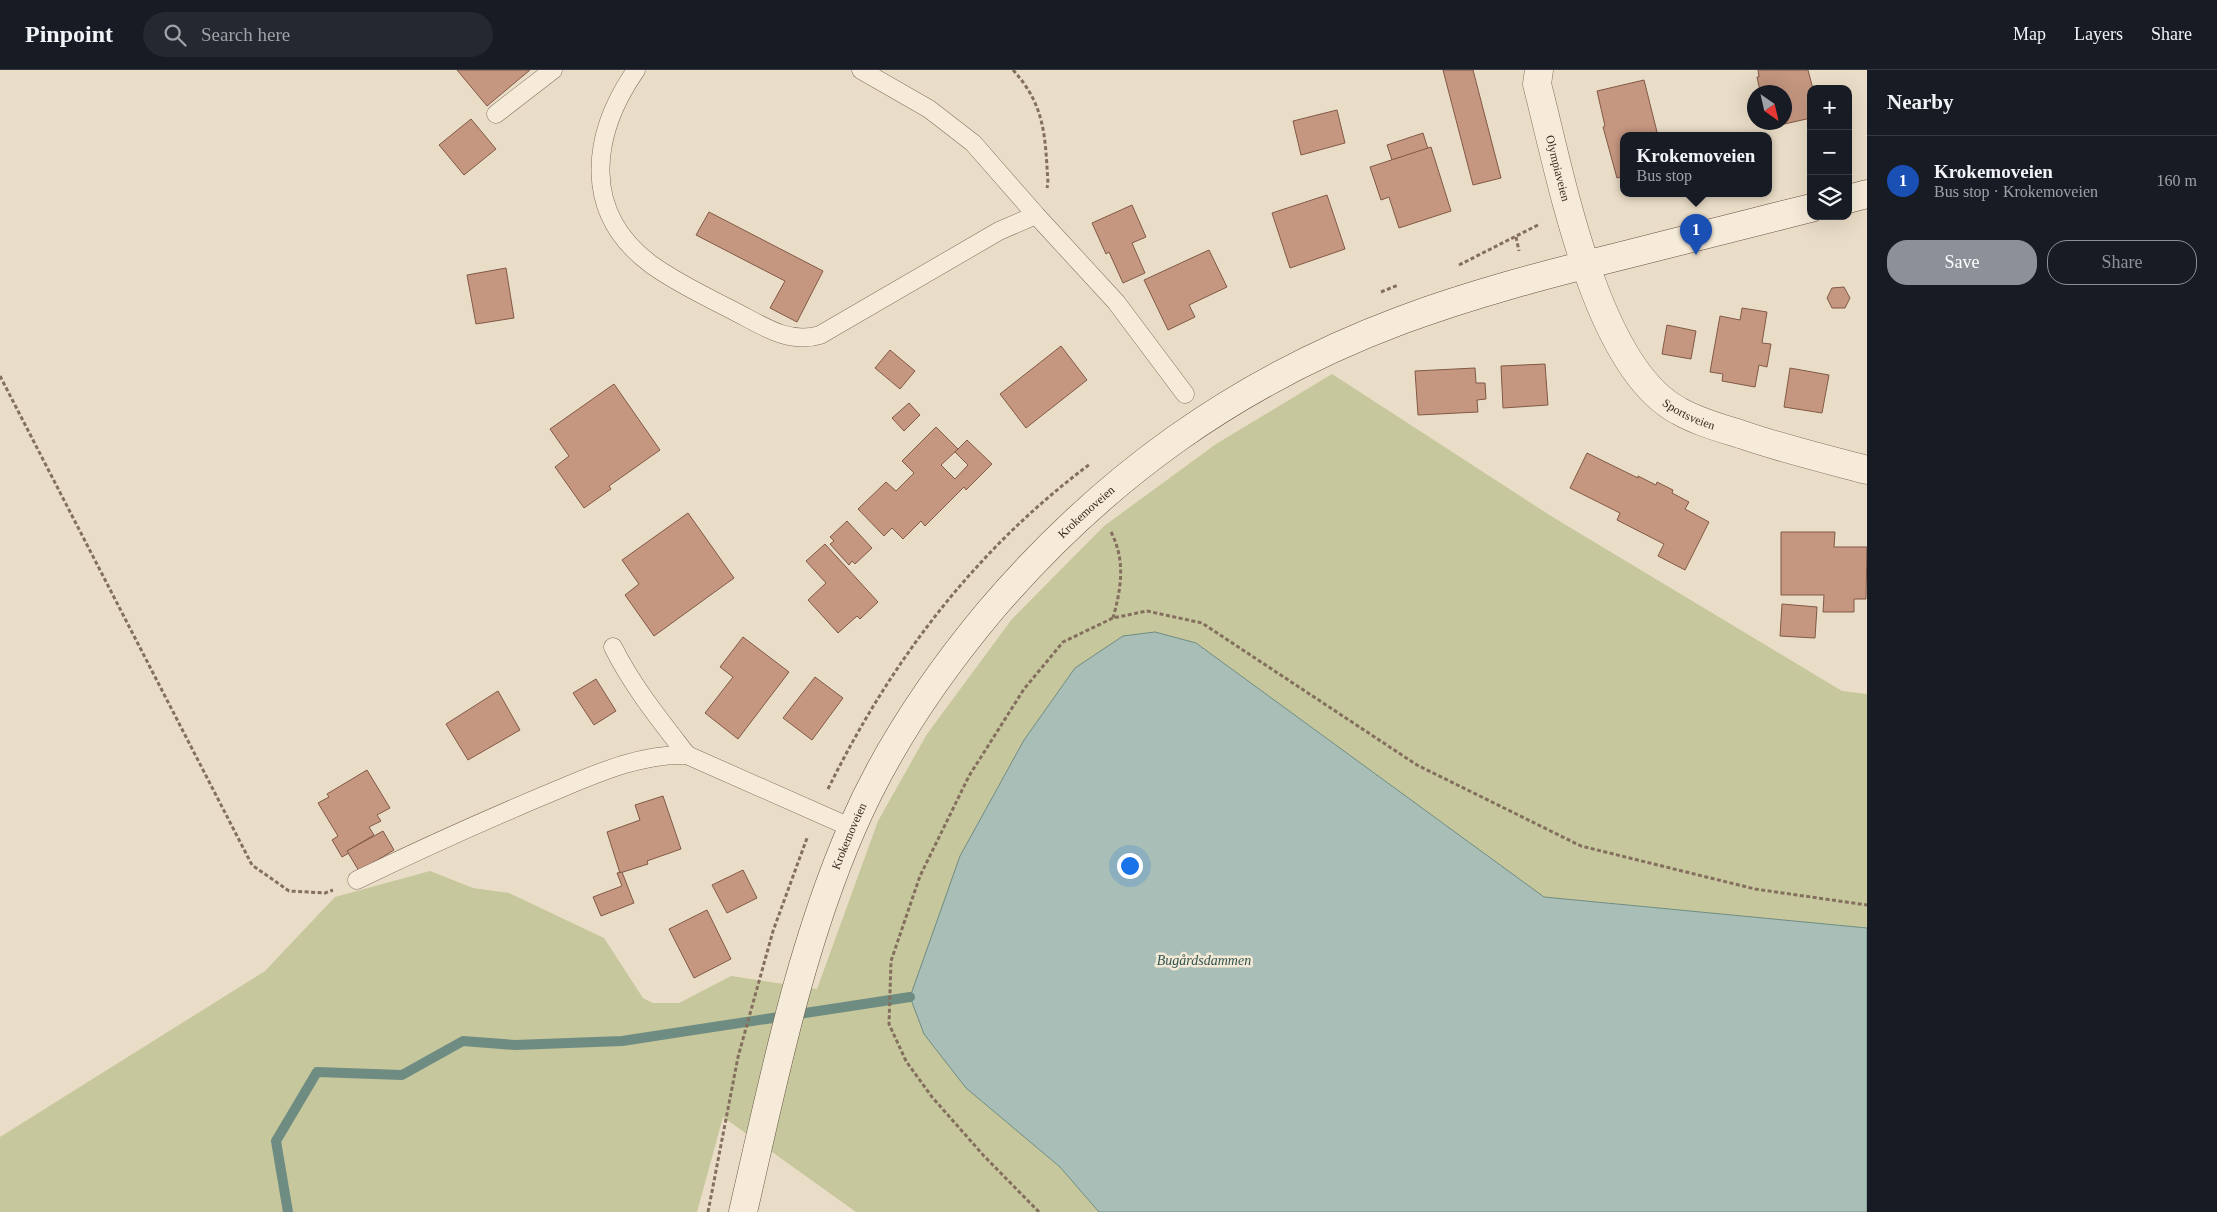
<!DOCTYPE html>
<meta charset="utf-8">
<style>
body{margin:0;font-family:Georgia,serif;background:#242831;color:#f1f3f6}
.controls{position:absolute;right:15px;top:15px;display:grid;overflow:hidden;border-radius:10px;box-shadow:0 5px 20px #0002}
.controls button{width:45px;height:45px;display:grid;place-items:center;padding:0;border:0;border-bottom:1px solid #363941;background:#171b24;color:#f1f3f6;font:25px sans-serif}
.compass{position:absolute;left:1747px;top:15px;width:45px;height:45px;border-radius:50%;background:#171b24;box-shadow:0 5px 20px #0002;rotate:146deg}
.you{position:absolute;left:1129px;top:795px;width:18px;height:18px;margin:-12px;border:4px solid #fff;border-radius:50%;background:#1a73e8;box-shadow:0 0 0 8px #1a73e833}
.badge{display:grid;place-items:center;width:32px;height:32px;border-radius:50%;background:#8c9099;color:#fff;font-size:16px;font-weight:700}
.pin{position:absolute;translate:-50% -41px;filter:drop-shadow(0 1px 2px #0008)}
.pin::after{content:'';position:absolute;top:26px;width:18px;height:15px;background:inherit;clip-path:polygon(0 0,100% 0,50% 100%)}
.popup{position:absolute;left:1620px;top:62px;width:152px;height:65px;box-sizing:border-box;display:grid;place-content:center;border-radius:10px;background:#171b24;filter:drop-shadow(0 1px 4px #0005);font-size:16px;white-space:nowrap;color:#9ea1a6}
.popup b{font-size:19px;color:#f1f3f6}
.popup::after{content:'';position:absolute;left:50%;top:100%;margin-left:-10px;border:10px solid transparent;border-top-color:#171b24}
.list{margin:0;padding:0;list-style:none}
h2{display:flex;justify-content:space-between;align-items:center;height:65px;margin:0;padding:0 20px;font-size:21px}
h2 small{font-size:16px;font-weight:400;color:#9ea1a6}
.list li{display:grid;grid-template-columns:32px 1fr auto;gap:15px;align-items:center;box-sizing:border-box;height:90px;padding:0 20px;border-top:1px solid #363941}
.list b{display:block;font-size:19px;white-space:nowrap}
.list p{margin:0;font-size:16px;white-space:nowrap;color:#9ea1a6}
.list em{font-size:16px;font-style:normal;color:#9ea1a6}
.actions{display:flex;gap:10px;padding:15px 20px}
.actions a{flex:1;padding:11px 0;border:1px solid #8c9099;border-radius:20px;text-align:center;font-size:18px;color:#8c9099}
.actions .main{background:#8c9099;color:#fff}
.icon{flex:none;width:28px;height:28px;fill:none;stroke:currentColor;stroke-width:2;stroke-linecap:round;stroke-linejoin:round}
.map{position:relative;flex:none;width:1867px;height:1142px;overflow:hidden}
header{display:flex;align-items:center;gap:30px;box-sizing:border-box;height:70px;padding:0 25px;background:#171b24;border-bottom:1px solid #363941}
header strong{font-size:24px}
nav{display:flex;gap:28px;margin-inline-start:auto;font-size:18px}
.search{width:350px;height:45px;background:#242831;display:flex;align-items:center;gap:12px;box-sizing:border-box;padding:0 18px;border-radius:28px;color:#9ea1a6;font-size:19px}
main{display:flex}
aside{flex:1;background:#171b24}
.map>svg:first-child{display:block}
.green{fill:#c6c79c}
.water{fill:#a8beb6;stroke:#6f8c82}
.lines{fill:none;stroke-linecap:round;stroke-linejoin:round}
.stream{stroke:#6f8c82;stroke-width:10}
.building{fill:#c59780;stroke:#815946}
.lane-casing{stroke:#846f5e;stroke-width:19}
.street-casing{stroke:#846f5e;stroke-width:29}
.secondary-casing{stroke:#665141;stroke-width:29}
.path{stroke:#846f5e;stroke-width:3;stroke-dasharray:4 2.5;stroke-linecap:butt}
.lane{stroke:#f6ebd9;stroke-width:18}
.street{stroke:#f6ebd9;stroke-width:28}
.secondary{stroke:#f6ebd9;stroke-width:28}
.labels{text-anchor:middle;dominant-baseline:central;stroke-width:5;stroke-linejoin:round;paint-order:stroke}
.street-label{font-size:12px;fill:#362920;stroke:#f2e8d6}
.water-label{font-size:14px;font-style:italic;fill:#31544f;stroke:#f2e8d6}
</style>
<header>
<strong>Pinpoint</strong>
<div class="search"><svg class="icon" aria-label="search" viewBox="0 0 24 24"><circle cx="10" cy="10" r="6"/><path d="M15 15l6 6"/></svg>Search here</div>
<nav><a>Map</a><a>Layers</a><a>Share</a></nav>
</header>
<main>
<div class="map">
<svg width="1867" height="1142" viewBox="0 0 1867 1142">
<rect width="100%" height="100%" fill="#eaddc7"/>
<path class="green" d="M1332,304L1551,446L1842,621L1867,624V858L1544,827L1196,573L1123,566L1075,598L1024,670L960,786L966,1018L1060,1097L1099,1142H856L723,1047L697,1142H0V1067L265,901L335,827L430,801L473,818L509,823L604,868L643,928L653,933H679L731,906L817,919L878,751L927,664L1012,549L1104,456L1216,374Z"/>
<path class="water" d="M1155,562L1196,573L1544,827L1867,858V1142H1099L1060,1097L966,1018L924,964L910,927L960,786L1024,670L1075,598L1123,566Z"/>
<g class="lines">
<path class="stream" d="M288,1142L276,1071L317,1002L402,1005L463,971L515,975L622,971L910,927"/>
</g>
<g class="building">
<path d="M457,0H530L487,36Z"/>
<path d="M1443,0H1473L1501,108L1473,115Z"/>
<path d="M1758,0H1808L1813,19H1811V48L1771,57L1770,52H1784V22L1760,21L1757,7H1759Z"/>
<path d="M1644,10L1658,66H1624V106L1617,108L1603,57L1605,56L1597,21Z"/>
<path d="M1337,40L1345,73L1301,85L1293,51Z"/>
<path d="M471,49L496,79L464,105L439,75Z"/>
<path d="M1423,63L1428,79L1392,90L1387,75Z"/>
<path d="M1431,77L1451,141L1399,158L1389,127L1381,130L1370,97Z"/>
<path d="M1327,125L1345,179L1290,198L1272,143Z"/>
<path d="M1132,135L1146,167L1132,173L1145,203L1123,213L1109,182L1106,184L1092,153Z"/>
<path d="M709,142L823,201L797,252L770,238L785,211L696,165Z"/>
<path d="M1209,180L1227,217L1189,235L1195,247L1168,260L1144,210Z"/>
<path d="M506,198L514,248L476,254L467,205Z"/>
<path d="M1844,217L1850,228L1845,238H1832L1827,228L1832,218Z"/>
<path d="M1742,238L1767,242L1762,273L1771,274L1767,297L1759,295L1755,317L1722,311L1723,304L1710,302L1720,246L1740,250Z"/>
<path d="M1667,255L1696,261L1691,289L1662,284Z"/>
<path d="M1061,276L1087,310L1026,358L1000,324Z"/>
<path d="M890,280L915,301L900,319L875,298Z"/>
<path d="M1545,294L1548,335L1503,338L1501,296Z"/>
<path d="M1475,298L1476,313H1485L1486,329L1477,330L1478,342L1418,345L1415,301Z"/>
<path d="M1790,298L1829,305L1822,343L1784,337Z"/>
<path d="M614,314L660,380L609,416L611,419L584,438L555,397L569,386L550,359Z"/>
<path d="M909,333L920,345L904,361L892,348Z"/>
<path d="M936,357L958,379L941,395L955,409L968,395L955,382L967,370L992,394L966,420L964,417L925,456L921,451L903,469L892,458L884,466L858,439L886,412L896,421L914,403L902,391Z"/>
<path d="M1587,383L1638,408V406L1656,415L1657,412L1673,420L1672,423L1689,432L1685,439L1709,452L1685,500L1658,486L1664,474L1617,450L1620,443L1570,418Z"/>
<path d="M688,443L734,508L654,566L625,525L639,514L622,490Z"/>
<path d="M847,451L872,478L855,494L852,491L849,495L830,474L834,471L830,467Z"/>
<path d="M1781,462H1835L1834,477H1867L1866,529H1854V542H1823L1824,525H1781Z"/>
<path d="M825,474L878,532L860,549L857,546L838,563L808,530L826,513L806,491Z"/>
<path d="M1782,534L1817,537L1815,568L1780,566Z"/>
<path d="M743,567L789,602L738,669L705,643L733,607L720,597Z"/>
<path d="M815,607L843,628L812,670L783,648Z"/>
<path d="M596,609L616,641L594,655L573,623Z"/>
<path d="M498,621L520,660L468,690L446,654Z"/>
<path d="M367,700L390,738L377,745L381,751L369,757L374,765L347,781L349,783L342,787L332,770L338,766L318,733L329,727L327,724Z"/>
<path d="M663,726L681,779L647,791L648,794L620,803L607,762L640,750L635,735Z"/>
<path d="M383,761L394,780L359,801L347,781Z"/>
<path d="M743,800L757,828L727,843L712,815Z"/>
<path d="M622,802L634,833L601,846L593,827L622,816L617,803Z"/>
<path d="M707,840L731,889L694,908L669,859Z"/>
</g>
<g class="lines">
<defs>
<g id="lane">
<path d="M636,0C591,65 581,143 652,195C677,213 705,226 732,240C760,254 788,275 820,265L999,161L1036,145"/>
<path d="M861,0L929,39L973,73L1036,145L1116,232L1185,324"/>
<path d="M496,44L553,0"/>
<path d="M613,577C633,617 660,650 687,685"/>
<path d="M357,810C419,780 481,752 545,725C589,707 638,683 687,685L852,758"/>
</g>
<g id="street">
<path id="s1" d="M1539,0L1537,14C1560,102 1595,297 1679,341C1698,352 1721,358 1743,365C1784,379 1825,389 1867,400"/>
</g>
<g id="secondary">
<path d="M1848,129L1867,124"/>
<path id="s2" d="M743,1142C773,1013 799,880 852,758C886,679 934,608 989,542C1103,408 1236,312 1402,250C1472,224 1544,205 1617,187C1681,171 1746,154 1811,138"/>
</g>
</defs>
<use href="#lane" class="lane-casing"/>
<use href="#street" class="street-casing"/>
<use href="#secondary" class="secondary-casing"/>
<g class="path">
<path d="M1013,0C1046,36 1045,68 1048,113L1047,118"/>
<path d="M1516,167L1519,181"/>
<path d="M1459,195L1540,154"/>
<path d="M1381,222L1398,215"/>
<path d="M0,306L252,795L289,821L325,823L333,820"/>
<path d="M1111,462C1126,491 1121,519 1113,548"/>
<path d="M828,719C891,591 975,480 1090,394"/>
<path d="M708,1142L738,987L773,861L807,768"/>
<path d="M1039,1142L984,1086L932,1027L906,991L889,954L891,891L920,806L969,706L1024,619L1063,572L1113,548L1147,541L1202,553L1417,695L1581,776L1755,819L1867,835"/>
</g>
<use href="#lane" class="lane"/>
<use href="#street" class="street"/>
<use href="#secondary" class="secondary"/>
</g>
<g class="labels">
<g class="street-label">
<text stroke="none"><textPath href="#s1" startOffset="101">Olympiaveien</textPath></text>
<text stroke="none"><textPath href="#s1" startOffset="389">Sportsveien</textPath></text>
<text stroke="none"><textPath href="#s2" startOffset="796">Krokemoveien</textPath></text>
<text stroke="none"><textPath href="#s2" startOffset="391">Krokemoveien</textPath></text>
</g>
<g class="water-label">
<text x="1204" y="890">Bugårdsdammen</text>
</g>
</g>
</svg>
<div class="controls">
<button>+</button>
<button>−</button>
<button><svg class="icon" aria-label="layers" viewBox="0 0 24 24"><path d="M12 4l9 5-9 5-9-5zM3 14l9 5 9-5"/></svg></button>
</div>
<svg class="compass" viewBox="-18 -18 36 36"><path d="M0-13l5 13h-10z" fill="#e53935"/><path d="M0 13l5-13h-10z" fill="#9ea1a6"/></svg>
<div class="you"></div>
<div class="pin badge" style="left:1696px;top:185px;background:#1a4fb4">1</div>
<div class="popup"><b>Krokemoveien</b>Bus stop</div>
</div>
<aside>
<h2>Nearby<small></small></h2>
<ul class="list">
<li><span class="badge" style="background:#1a4fb4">1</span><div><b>Krokemoveien</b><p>Bus stop · Krokemoveien</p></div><em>160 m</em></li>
</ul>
<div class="actions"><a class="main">Save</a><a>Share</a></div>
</aside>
</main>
